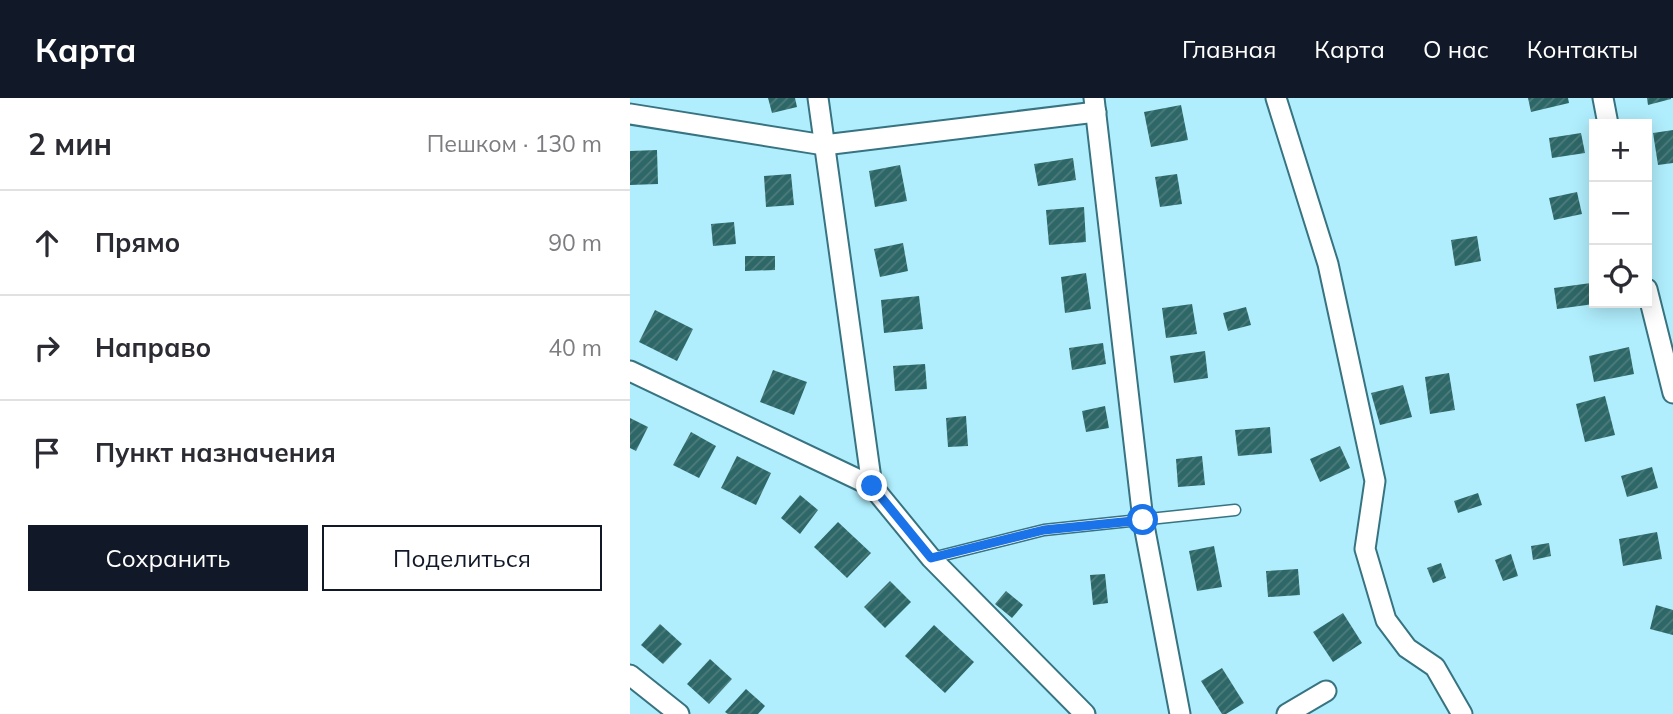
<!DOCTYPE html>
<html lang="ru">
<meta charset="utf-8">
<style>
body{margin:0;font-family:Mulish,sans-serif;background:#f2f2f3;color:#2b2b33}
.controls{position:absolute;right:21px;top:21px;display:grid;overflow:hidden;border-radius:0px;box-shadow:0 4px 18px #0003}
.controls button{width:63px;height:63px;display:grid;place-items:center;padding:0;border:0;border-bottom:2px solid #e1e1e2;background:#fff;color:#2b2b33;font:35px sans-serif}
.stop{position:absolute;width:21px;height:21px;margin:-16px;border:5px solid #1a73e8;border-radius:50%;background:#fff}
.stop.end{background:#1a73e8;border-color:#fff;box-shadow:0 2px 7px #0008}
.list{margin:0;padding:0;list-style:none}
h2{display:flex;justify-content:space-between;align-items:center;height:91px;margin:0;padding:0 28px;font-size:30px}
h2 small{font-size:23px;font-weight:400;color:#7c7c81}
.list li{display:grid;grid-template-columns:46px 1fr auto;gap:21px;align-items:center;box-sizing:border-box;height:105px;padding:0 28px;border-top:2px solid #e1e1e2}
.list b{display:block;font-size:26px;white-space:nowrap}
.list em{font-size:23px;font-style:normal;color:#7c7c81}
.actions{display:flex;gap:14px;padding:21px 28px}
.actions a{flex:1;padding:16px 0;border:2px solid #111827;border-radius:0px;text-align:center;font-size:24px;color:#111827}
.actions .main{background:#111827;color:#fff}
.icon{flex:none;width:38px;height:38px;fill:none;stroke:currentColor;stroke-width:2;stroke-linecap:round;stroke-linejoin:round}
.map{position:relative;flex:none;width:1043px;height:616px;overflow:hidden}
header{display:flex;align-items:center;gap:42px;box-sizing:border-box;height:98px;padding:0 35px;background:#111827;color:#fff}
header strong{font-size:33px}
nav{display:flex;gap:38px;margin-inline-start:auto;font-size:24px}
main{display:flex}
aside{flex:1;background:#fff}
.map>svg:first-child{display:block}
.building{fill:url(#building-hatch)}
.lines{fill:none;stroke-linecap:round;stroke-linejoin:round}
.lane-casing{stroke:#377381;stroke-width:13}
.street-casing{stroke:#377381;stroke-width:23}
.lane{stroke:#fff;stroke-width:10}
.street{stroke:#fff;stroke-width:19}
.route{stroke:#1a73e8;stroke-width:9}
</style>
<header>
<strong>Карта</strong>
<nav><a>Главная</a><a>Карта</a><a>О нас</a><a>Контакты</a></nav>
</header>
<main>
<aside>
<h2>2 мин<small>Пешком · 130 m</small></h2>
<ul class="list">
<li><svg class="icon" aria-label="ahead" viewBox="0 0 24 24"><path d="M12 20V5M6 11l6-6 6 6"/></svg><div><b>Прямо</b></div><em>90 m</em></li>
<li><svg class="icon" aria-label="right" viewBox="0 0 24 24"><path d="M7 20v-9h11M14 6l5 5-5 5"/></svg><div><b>Направо</b></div><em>40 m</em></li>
<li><svg class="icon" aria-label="arrive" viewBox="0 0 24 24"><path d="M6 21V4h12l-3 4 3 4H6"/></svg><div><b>Пункт назначения</b></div></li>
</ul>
<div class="actions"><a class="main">Сохранить</a><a>Поделиться</a></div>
</aside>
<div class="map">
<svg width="1043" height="616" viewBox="0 0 1043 616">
<defs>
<pattern id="building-hatch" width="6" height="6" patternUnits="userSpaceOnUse" patternTransform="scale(1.75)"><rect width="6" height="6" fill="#2e6767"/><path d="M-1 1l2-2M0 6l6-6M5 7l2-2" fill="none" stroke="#4f7c7c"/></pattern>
</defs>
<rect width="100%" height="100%" fill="#b0eefd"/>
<g class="building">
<path d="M138,0H165L167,9L142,15Z"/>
<path d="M898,0H938L939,5L901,14Z"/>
<path d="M1017,0H1041V1L1018,7Z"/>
<path d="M551,7L558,42L521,49L514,14Z"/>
<path d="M1043,32V65L1028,67L1023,35Z"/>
<path d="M951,35L955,55L922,60L919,40Z"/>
<path d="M27,52L28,86L0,87V53Z"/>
<path d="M443,60L446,82L408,88L404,66Z"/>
<path d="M270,67L277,103L245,109L239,73Z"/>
<path d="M161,76L164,107L136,109L134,78Z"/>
<path d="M547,76L552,106L530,109L525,79Z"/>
<path d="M947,94L952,116L924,122L919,100Z"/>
<path d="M454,109L456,144L419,147L416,112Z"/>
<path d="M104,124L106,146L83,148L81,126Z"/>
<path d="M847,138L851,163L825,168L821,142Z"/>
<path d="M273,145L278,173L250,179L244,151Z"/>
<path d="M115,158H145V172L115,173Z"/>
<path d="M456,175L461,211L435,215L431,179Z"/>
<path d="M961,185L964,206L927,211L924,190Z"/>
<path d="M289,198L293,231L254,235L251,202Z"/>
<path d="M562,206L567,236L536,240L532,210Z"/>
<path d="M616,209L621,227L598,233L593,215Z"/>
<path d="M25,212L63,231L47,263L9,244Z"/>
<path d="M473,245L476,266L442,272L439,250Z"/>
<path d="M999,249L1004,276L964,284L959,258Z"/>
<path d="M575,253L578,280L544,285L540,258Z"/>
<path d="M295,266L297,291L265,293L263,268Z"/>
<path d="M143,272L177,284L164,317L130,304Z"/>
<path d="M819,275L825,312L800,316L795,279Z"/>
<path d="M773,287L782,319L750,327L741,295Z"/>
<path d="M975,298L985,337L955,344L946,306Z"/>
<path d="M475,308L479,330L456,334L452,313Z"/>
<path d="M336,318L338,348L318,349L316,320Z"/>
<path d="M0,320L18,329L6,353L0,350Z"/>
<path d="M640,329L642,355L608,358L605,332Z"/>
<path d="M61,334L86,348L69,380L43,367Z"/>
<path d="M710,348L720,370L690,384L680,361Z"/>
<path d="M107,358L141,375L126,407L91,390Z"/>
<path d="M572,358L575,387L548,389L546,361Z"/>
<path d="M1022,369L1028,390L997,399L991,378Z"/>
<path d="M848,395L852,407L828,415L824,403Z"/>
<path d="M170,397L188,412L170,436L151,420Z"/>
<path d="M208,424L241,455L217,480L184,449Z"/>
<path d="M1027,434L1032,461L993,468L989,441Z"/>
<path d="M919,445L921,458L903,462L901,448Z"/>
<path d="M584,448L592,489L567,493L559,453Z"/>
<path d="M881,456L888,478L873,483L865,462Z"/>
<path d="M811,465L816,480L803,485L797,470Z"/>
<path d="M668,471L670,497L638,499L636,473Z"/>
<path d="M475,476L478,505L463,507L460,477Z"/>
<path d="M260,483L281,504L255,530L234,509Z"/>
<path d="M376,493L393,507L382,520L365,506Z"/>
<path d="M1026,507L1043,512V537L1020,531Z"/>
<path d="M713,515L732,545L703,564L683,534Z"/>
<path d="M30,526L52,546L33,566L11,547Z"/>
<path d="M304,527L344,564L315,595L275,558Z"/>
<path d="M80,561L102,581L79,606L57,586Z"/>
<path d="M592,570L614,605L596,616H592L571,583Z"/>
<path d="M116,591L135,608L128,616H98L95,614Z"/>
</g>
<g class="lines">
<defs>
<path id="lane" d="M302,460L414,432L605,412"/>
<g id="street">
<path d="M188,0L242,388"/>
<path d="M464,0L513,422L550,616"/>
<path d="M646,0L698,166L745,383L735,451L756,522L777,550L805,569L832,616"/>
<path d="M973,0L978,26"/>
<path d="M0,16L194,47L466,14"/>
<path d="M1017,191L1043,295"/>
<path d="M0,273L242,388L301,460L455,616"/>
<path d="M0,577L49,616"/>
<path d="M657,616L696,593"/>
</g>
</defs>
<use href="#lane" class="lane-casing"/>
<use href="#street" class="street-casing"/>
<use href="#lane" class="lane"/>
<use href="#street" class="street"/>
</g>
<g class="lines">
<path class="route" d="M242,388L301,460L414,432L513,422"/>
</g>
</svg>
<div class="controls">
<button>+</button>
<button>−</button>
<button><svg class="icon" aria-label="locate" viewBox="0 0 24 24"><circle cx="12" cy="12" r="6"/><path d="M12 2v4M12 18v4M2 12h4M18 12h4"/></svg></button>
</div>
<div class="stop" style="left:513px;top:422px"></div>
<div class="stop end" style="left:242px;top:388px"></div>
</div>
</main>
